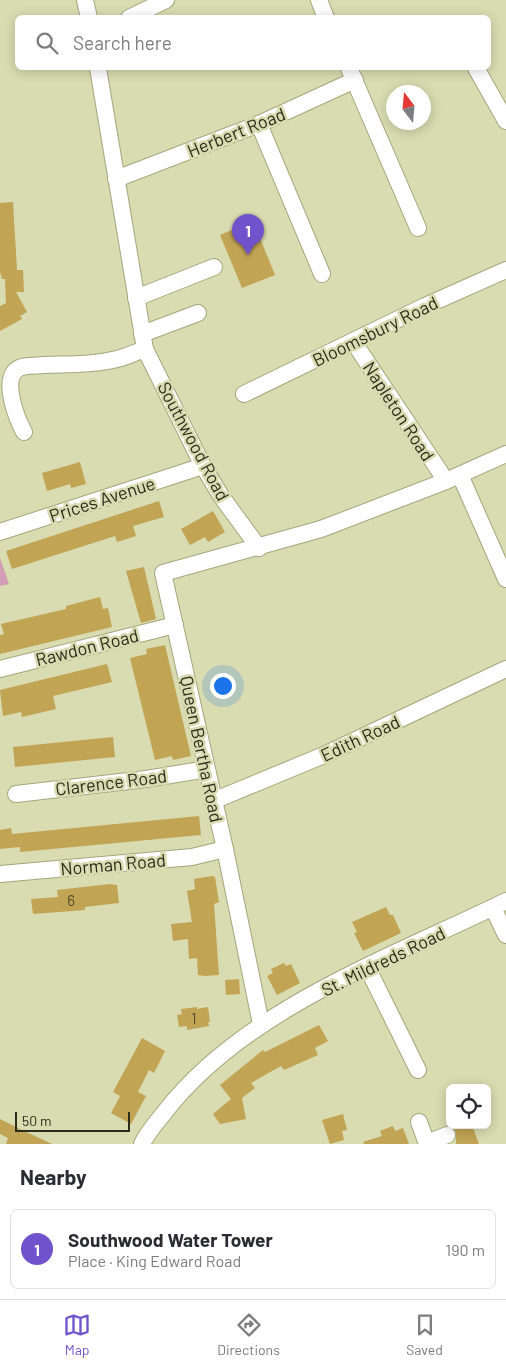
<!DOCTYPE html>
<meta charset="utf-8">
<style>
body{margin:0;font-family:Barlow,sans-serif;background:#f2f2f3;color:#2b2b33}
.controls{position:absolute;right:15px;bottom:15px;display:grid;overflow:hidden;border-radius:8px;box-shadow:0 2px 12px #0003}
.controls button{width:45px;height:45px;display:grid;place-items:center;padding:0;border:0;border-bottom:1px solid #e1e1e2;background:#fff;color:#2b2b33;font:25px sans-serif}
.compass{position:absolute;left:386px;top:85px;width:45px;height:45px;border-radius:50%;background:#fff;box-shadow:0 2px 12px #0003;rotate:344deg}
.scale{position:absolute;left:15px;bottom:12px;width:115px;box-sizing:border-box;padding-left:5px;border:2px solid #2c2c1c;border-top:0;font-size:14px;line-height:18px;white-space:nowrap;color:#2c2c1c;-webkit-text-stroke:4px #d9dbb0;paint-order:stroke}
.you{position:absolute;left:222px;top:685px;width:18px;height:18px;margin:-12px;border:4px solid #fff;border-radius:50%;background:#1a73e8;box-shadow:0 0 0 8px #1a73e833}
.badge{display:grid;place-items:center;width:32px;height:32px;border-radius:50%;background:#7053cc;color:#fff;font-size:16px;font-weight:700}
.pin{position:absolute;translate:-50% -41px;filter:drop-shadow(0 1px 2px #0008)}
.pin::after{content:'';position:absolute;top:26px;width:18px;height:15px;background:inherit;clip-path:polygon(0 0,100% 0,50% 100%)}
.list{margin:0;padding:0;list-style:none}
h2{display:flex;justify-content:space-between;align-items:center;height:65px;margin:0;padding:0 20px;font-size:21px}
h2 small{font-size:16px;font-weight:400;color:#7c7c81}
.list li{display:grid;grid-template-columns:32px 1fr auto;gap:15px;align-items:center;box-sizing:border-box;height:80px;margin:0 10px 10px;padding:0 10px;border:1px solid #e1e1e2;border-radius:8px}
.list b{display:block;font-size:19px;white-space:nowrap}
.list p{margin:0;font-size:16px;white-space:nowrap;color:#7c7c81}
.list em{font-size:16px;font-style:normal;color:#7c7c81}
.icon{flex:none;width:28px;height:28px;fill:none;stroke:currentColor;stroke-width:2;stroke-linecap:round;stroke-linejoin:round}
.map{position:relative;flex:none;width:506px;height:1144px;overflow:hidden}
.search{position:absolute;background:#fff;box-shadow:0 2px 12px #0003;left:15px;right:15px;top:15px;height:55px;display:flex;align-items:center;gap:12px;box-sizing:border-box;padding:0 18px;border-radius:8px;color:#7c7c81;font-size:19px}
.sheet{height:155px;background:#fff}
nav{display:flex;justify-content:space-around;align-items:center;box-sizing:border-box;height:70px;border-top:1px solid #e1e1e2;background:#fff;font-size:14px;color:#7c7c81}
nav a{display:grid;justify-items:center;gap:2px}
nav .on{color:#7053cc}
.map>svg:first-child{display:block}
.green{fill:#d19eb5}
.building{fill:#c1a454}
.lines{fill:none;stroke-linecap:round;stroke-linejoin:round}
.minor-casing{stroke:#a4a67d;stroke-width:18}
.minor{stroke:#fff;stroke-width:16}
.labels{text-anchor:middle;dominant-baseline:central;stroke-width:5;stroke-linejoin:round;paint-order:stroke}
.number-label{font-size:15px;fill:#514a2a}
.street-label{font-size:18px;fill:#2c2c1c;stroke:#d9dbb0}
</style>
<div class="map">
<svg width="506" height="1144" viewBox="0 0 506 1144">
<rect width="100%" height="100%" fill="#d9dbb0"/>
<path class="green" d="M0,558L9,584L0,586Z"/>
<g class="building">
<path d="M13,202L17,270H23L24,292H16L27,312L20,316L22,319L0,331V306L6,303L5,279H2L0,272V203Z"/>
<path d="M253,221L275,275L242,288L220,235Z"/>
<path d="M80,462L86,484L71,488L70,484L47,491L42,473Z"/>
<path d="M159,501L164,517L133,526L136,536L117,542L115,536L12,569L6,551Z"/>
<path d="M213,511L225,532L208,542L205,537L190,545L181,529Z"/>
<path d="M144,567L156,619L141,623L126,571Z"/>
<path d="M100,597L103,609L108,608L112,627L0,654V635L4,634L1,624L66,609V606Z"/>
<path d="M165,645L191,756L173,760L172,756L155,760L130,658L147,654L146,649Z"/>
<path d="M107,664L112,682L53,696L56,709L22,717L21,712L3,716L0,690Z"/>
<path d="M113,737L115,757L15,767L13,747Z"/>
<path d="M199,816L201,835L20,852V847L0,849V830L11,828L12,834Z"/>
<path d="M212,876L215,877L219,902L214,904L219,975L205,976L198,975L197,958L189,959L188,939L173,941L171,924L192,922L187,891L195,889L194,879Z"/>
<path d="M110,884L117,885L119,903L85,907V910L33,914L31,899L58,897L57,890Z"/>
<path d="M386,907L390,915H393L401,933L363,951L354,933L357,932L352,922Z"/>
<path d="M284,963L286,966L291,964L300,983L277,995L267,976L273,973L271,969Z"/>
<path d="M239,979L240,994L226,995L225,980Z"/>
<path d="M197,1007V1009L208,1007L210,1022H208L209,1026L187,1030V1026L179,1027L177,1015L182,1014L181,1009Z"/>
<path d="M319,1025L328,1041L315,1048L318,1055L284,1070L281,1066L251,1083L255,1088L242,1098L246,1119L220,1124L213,1114L231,1099L220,1085L263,1050L265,1052Z"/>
<path d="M142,1038L165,1051L154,1073L149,1070L138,1092L146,1096L131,1124L111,1113L120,1096L113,1092Z"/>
<path d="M343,1114L347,1130L342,1131L344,1140L330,1144L322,1120Z"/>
<path d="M0,1119L22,1130L52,1144H6L8,1138L0,1134Z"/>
<path d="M450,1125H472L479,1144H456V1132Z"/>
<path d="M393,1126L395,1131L403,1128L409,1144H364L363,1142L382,1136L380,1131Z"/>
</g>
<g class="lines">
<defs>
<g id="minor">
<path d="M85,0L89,18"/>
<path d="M319,0L326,18"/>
<path d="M129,18L166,0"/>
<path d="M98,68L145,349L203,466L221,496L259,548"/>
<path d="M349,68L418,228"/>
<path d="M476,68L506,121"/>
<path d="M259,124L322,274"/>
<path d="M116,179L259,124L355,80"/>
<path d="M136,298L214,267"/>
<path d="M142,334L198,313"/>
<path d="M353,341L446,481"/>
<path d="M244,394L425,306L506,270"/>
<path d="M24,432C17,419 3,384 15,371C21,364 36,366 44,365C69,364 93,365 117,359C126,357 136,352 145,349"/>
<path d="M460,475L506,579"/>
<path d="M0,532L203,466"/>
<path d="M0,669L175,625"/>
<path d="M16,794L146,779L207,769"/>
<path d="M213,801L324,755L506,669"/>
<path d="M0,874L192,857L225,849"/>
<path d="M493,908L506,935"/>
<path d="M367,967L418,1070"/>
<path d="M261,1024L225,849L163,573L321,529L446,481L506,454"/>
<path d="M419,1122L427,1144"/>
<path d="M427,1143L447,1135"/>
<path d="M142,1144C147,1133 156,1123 164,1113C244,1009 390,958 506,901"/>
</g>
</defs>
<use href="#minor" class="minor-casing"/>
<use href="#minor" class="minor"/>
</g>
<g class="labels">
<g class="number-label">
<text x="71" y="900">6</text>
<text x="194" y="1018">1</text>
</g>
<g class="street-label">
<text transform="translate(236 132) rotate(-22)">Herbert Road</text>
<text transform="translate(375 331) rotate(-26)">Bloomsbury Road</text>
<text transform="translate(399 411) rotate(57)">Napleton Road</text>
<text transform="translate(194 441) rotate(62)">Southwood Road</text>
<text transform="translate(102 499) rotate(-18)">Prices Avenue</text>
<text transform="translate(87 647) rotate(-14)">Rawdon Road</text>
<text transform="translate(360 738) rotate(-25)">Edith Road</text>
<text transform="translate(202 749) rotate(78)">Queen Bertha Road</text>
<text transform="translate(111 782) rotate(-7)">Clarence Road</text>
<text transform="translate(113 864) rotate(-5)">Norman Road</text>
<text transform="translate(383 961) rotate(-26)">St. Mildreds Road</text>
</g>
</g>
</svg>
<div class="controls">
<button><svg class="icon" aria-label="locate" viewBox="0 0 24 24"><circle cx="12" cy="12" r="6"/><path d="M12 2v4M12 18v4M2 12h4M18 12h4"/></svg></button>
</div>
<svg class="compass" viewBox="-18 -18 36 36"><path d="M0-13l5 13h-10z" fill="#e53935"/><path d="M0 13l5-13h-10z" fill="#7c7c81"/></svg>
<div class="scale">50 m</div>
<div class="you"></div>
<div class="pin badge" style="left:248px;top:255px">1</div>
<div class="search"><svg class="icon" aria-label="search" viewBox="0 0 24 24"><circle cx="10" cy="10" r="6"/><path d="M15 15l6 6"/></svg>Search here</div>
</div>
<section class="sheet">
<h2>Nearby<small></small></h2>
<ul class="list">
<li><span class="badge">1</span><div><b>Southwood Water Tower</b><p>Place · King Edward Road</p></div><em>190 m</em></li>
</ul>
</section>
<nav>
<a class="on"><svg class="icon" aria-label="map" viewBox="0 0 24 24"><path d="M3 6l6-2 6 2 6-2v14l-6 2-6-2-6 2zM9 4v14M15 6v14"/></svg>Map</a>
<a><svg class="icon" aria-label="directions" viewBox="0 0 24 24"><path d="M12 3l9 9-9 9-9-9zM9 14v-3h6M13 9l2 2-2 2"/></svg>Directions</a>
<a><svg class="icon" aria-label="saved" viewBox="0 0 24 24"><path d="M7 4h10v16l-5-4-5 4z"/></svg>Saved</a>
</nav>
